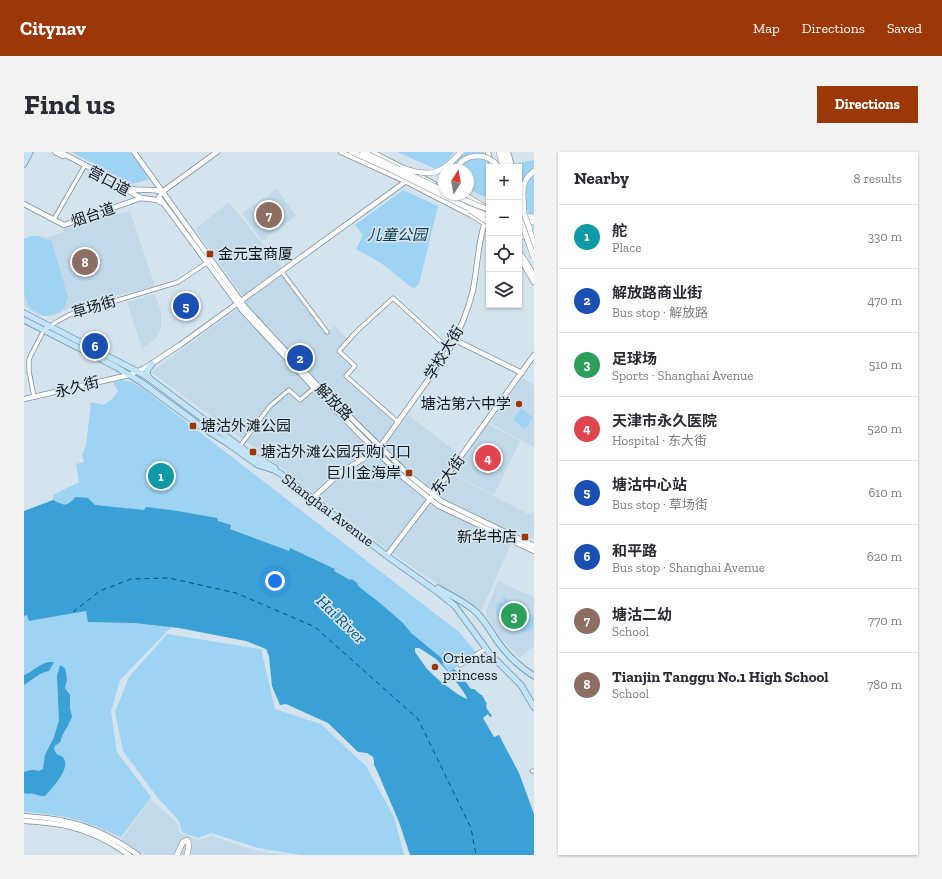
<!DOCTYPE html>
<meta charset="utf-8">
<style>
body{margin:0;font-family:"Zilla Slab","Noto Sans SC",serif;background:#f2f2f3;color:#2b2b33}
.controls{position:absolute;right:12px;top:12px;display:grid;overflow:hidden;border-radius:0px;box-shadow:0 1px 3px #0004}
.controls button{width:36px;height:36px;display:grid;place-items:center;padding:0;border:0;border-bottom:1px solid #e1e1e2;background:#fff;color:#2b2b33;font:20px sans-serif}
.compass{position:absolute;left:414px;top:12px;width:36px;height:36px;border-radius:50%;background:#fff;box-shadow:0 1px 3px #0004;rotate:11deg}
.you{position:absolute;left:251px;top:429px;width:14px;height:14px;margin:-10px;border:3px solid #fff;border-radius:50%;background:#1a73e8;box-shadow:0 0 0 6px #1a73e833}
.badge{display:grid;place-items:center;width:26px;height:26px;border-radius:50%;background:#9c3707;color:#fff;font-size:13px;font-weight:700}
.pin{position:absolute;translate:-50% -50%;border:2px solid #fff;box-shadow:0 1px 4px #0006}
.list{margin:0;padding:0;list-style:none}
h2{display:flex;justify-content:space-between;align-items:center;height:52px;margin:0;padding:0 16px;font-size:17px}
h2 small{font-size:13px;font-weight:400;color:#7c7c81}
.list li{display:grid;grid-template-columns:26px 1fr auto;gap:12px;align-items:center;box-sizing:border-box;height:64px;padding:0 16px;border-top:1px solid #e1e1e2}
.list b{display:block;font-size:15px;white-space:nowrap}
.list p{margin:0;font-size:13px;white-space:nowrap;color:#7c7c81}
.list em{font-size:13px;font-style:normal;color:#7c7c81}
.icon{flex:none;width:22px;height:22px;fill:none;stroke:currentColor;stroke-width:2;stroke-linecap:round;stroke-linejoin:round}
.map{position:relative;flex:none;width:510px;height:703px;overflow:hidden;border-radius:0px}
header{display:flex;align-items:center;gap:24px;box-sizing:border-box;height:56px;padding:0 20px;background:#9c3707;color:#fff}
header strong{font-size:19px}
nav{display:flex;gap:22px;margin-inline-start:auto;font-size:14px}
.intro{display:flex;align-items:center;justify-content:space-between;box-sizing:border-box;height:96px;padding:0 24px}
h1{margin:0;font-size:28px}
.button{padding:10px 18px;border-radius:0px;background:#9c3707;color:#fff;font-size:14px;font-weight:700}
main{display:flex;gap:24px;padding:0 24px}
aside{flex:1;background:#fff;border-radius:0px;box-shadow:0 1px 3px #0004}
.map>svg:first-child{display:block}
.built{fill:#c1d9e8}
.green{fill:#9fd3f4}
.water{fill:#3ba0d6}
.pier{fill:#d3e4ef}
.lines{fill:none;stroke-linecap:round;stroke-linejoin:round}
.ferry{stroke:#005478;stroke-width:1;stroke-dasharray:5 4;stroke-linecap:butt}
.minor-casing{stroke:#7f8e98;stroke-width:5}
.tertiary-casing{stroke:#7f8e98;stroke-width:6}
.secondary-casing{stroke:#7f8e98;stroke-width:6}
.primary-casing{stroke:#6a8fa6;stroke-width:7}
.minor{stroke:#fff;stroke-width:3.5}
.tertiary{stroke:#fff;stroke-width:4.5}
.secondary{stroke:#fff;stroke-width:5}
.primary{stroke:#c3e3f7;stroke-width:5.5}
.secondary-bridge-casing{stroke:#7f8e98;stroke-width:6;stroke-linecap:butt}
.secondary-bridge{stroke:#fff;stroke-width:5}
.poi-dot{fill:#9c3707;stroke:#d3e4ef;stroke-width:1.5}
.labels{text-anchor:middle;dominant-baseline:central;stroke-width:3.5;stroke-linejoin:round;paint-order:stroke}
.street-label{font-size:15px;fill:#101619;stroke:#d3e4ef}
.park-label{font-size:15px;font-style:italic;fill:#103a51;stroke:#d3e4ef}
.poi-label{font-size:15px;fill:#101619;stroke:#d3e4ef;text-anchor:start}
.water-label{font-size:16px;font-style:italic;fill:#005478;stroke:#d3e4ef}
</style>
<header>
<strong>Citynav</strong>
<nav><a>Map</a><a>Directions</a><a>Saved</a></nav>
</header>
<div class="intro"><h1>Find us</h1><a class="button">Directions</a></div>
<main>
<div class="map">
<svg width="510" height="703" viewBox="0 0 510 703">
<rect width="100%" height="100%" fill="#d3e4ef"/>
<g class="built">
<path d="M253,37L272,64L238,89L218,61Z"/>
<path d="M205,50L262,121L305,179L311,174L323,187L312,198L327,214L320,224L375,275L384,263L439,305L427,322L504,362L510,360V387L493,379L457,459L397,421L364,398L246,307L127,220L223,150L171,77Z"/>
<path d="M106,59L131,134L46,155L35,162L27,164H17L5,158L0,153V87L13,84L23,85L40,80V76Z"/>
<path d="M131,142L137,160V176L132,187L118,196L103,150Z"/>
<path d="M498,226L510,233V295L466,271Z"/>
<path d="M464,272L496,289L470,343L429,322Z"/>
<path d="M474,429L482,433L510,445V494L496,506L479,489L462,463V459Z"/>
<path d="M126,647L153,671L156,681L174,688L188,684L233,699L261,703H120L97,688Z"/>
</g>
<g class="green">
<path d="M47,0H106L125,26L123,28L108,32Z"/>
<path d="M373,0H430C426,8 419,13 412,17Z"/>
<path d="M440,0H460L465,25V44L463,46L444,37V18H422L427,15Z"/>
<path d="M510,8V79L495,33V15H490V12Z"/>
<path d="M379,38L414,54L395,132L391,136L387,135L357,111L332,97L339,83L331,73Z"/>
<path d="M7,84H13L22,87L23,89L27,88L44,145L41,154L37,159L31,162L20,164L9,158L4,153L0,140V87Z"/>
<path d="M97,228L108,230L117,235L435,480L452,500L422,523L29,352V343L55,330L52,312L60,310L58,303L62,293L67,250L80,253L89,246L94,239L89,230Z"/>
<path d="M497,256L503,261L495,272L489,268Z"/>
<path d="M503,261L509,265L501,277L495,273Z"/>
<path d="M480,445L510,465C510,467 510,471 509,474C503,490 482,470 474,465C470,458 472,451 481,449L478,447Z"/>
<path d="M66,457L149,473L96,528L87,559L93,600L127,645L97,685C82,679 66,671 50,667C33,663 17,661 0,660V461Z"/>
<path d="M143,482L237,497L251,557L297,572L342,614L370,665L380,703H277L234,696L187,681L174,686L158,680L155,669L134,646L99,599L91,560L105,525Z"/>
</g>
<g class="water">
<path d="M52,345L64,346L71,353L120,358L122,355L147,358L193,366L194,369L207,373L206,377L265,399L266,396L311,417L310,419L326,428L328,427L333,431L334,434L356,451L379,471L387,481L421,509L418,512L425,520L430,517L436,522L447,537H450L457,543H458L463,552L462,553L463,557L468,564L466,565L464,562L459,566L470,585L475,583L495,621L510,662V703H386L375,670L354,621L350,613V609L349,605L343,601L334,600L304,571L262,552L256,553L248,534L245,504L242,497L222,489L155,476L111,471L64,470L62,459L5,469L3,463L0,464V359L29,348C42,354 41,355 52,345Z"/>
<path d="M24,510H30L25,519C16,520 8,528 0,533V523C9,520 13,513 24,510Z"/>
<path d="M36,513L41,516L42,520L43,528L42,531L41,536L46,543V556L48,565L43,575L39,582L36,590L31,594L30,597L32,601C33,603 36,603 37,604C51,613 27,637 21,644C14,645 10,640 4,642L0,641V620C2,619 6,618 8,618C13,618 15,620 19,617L21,603L30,585L35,568L33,524Z"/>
</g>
<path class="pier" d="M391,496H395L403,501L412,507L426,522L439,539L443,546V547L435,543L417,530L403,517L391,500Z"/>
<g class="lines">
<path class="ferry" d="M49,460L76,439L107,427L145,426L212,441L291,475L394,567L447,676L452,703"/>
<defs>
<g id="minor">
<path d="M30,67L61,13"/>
<path d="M258,120L303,180"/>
<path d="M10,245L5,219V208L7,203L20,178L34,169L45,163L154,130L184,110"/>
<path d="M374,270L322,224L331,214L315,199L332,180L369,146L424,196L426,197"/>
<path d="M216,294L246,254L265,238L276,248L290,236"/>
<path d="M436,513L461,497"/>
<path d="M508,619H510"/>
</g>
<g id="tertiary">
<path d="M31,0L39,4"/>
<path d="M36,0L107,37C117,39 128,36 138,40"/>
<path d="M110,0L221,155L293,233L318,257L387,325L417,349L510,394"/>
<path d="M317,0L381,29L447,63L465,74"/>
<path d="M348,0L381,17"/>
<path d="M464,0L468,15"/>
<path d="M484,0L488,15"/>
<path d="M390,21L410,32"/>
<path d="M102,37L117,46"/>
<path d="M137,42L138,40L193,0"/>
<path d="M135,45L218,158L290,236L351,298L380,326L406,347L415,354L510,399"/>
<path d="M0,52L40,73L117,46L133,48L138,51"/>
<path d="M495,82L505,88"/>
<path d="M495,105L510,130"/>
<path d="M431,188L498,221"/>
<path d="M0,247L105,223L121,216L156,193L392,22"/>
<path d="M290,345L315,322L348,301L356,295L424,200C435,180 444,160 449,138C454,112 454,84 465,60"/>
<path d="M364,402L409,343L510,203"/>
<path d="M0,664C14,665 30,666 44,670C69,675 93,688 114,703"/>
<path d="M0,669C14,670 29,671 43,674C66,679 87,690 105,703"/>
</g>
<g id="secondary">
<path d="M475,0L479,15"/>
<path d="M479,0L484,15"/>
<path d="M440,42L459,54"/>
<path d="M500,62C500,45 494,31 510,19"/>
<path d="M497,64L510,65"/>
<path d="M500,70H510"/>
<path d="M505,75L510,93"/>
<path d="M495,100L503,112L510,124"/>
<path d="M153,703L159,690L163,688L165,693L163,703"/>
</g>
<g id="primary">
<path d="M0,2L1,0"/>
<path d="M0,12L6,0"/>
<path d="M0,161L122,224L226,302L238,309L251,316"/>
<path d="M0,168L92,215L117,230L179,276L203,291L234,313L250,318L257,322L363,404L415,441L431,454L466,502L497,533L510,555"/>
<path d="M126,227C121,221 123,217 128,212"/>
<path d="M414,436C427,444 442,450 453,461C461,469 467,480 474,490C484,504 496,515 510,524"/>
</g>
</defs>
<use href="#minor" class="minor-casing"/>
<use href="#tertiary" class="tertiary-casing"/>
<use href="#secondary" class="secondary-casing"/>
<use href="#primary" class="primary-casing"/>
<use href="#minor" class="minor"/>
<use href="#tertiary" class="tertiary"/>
<use href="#secondary" class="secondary"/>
<use href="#primary" class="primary"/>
<defs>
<g id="secondary-bridge">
<path d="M328,0L368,18L442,55L465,64"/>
<path d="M339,0L420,39"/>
<path d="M379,16C408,26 417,22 437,0"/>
<path d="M432,18C440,0 463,0 475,15"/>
<path d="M427,42L450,52L464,57"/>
<path d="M446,58L465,71"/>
<path d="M500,62L505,75"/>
<path d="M495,64L510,106"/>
</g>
</defs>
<use href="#secondary-bridge" class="secondary-bridge-casing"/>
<use href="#secondary-bridge" class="secondary-bridge"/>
</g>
<g class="poi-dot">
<rect x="182" y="98" width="8" height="8" rx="2"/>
<circle cx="495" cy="252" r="4"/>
<rect x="165" y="270" width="8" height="8" rx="2"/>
<rect x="225" y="296" width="8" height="8" rx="2"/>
<rect x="381" y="317" width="8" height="8" rx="2"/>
<rect x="497" y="381" width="8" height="8" rx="2"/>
<circle cx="411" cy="515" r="4"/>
</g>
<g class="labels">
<g class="street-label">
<text transform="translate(85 29) rotate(28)">营口道</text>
<text transform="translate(69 63) rotate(-19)">烟台道</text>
<text transform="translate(70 155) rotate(-17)">草场街</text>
<text transform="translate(420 201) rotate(-59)">学校大街</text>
<text transform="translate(53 235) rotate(-14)">永久街</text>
<text transform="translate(310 250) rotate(45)">解放路</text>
<text transform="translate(424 323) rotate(-54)">东大街</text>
<text transform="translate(304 358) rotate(37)">Shanghai Avenue</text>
</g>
<g class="park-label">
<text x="373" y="83">儿童公园</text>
</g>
<g class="poi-label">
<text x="194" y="102">金元宝商厦</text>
<text x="487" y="252" text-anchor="end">塘沽第六中学</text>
<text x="177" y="274">塘沽外滩公园</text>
<text x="237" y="300">塘沽外滩公园乐购门口</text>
<text x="377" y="321" text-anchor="end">巨川金海岸</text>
<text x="493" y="385" text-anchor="end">新华书店</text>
<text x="419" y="506">Oriental<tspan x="419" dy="17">princess</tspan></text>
</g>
<g class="water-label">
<text transform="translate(317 467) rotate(44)">Hai River</text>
</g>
</g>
</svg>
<div class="controls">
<button>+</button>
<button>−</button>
<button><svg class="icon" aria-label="locate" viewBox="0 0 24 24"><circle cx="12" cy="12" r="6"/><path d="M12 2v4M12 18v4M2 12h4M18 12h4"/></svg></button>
<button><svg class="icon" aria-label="layers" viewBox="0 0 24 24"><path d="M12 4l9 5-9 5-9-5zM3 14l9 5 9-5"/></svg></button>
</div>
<svg class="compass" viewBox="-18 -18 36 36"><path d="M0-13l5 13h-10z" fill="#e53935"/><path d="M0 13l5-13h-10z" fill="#7c7c81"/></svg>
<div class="you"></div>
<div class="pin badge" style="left:137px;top:324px;background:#0f9aa8">1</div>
<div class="pin badge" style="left:276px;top:206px;background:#1a4fb4">2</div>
<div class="pin badge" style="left:490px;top:464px;background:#2e9e5b">3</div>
<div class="pin badge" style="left:464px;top:306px;background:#e0444e">4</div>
<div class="pin badge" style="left:162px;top:154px;background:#1a4fb4">5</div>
<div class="pin badge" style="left:71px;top:194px;background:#1a4fb4">6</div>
<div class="pin badge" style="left:245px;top:63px;background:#8d6e63">7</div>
<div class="pin badge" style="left:61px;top:110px;background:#8d6e63">8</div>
</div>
<aside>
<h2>Nearby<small>8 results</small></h2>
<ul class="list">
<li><span class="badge" style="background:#0f9aa8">1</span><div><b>舵</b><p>Place</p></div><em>330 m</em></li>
<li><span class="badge" style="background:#1a4fb4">2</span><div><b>解放路商业街</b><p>Bus stop · 解放路</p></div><em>470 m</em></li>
<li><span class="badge" style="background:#2e9e5b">3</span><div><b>足球场</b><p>Sports · Shanghai Avenue</p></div><em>510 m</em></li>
<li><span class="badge" style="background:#e0444e">4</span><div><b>天津市永久医院</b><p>Hospital · 东大街</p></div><em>520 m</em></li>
<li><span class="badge" style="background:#1a4fb4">5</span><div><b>塘沽中心站</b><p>Bus stop · 草场街</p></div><em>610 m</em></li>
<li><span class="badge" style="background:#1a4fb4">6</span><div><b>和平路</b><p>Bus stop · Shanghai Avenue</p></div><em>620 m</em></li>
<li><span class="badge" style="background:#8d6e63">7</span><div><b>塘沽二幼</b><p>School</p></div><em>770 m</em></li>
<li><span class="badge" style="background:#8d6e63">8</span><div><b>Tianjin Tanggu No.1 High School</b><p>School</p></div><em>780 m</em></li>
</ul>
</aside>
</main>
